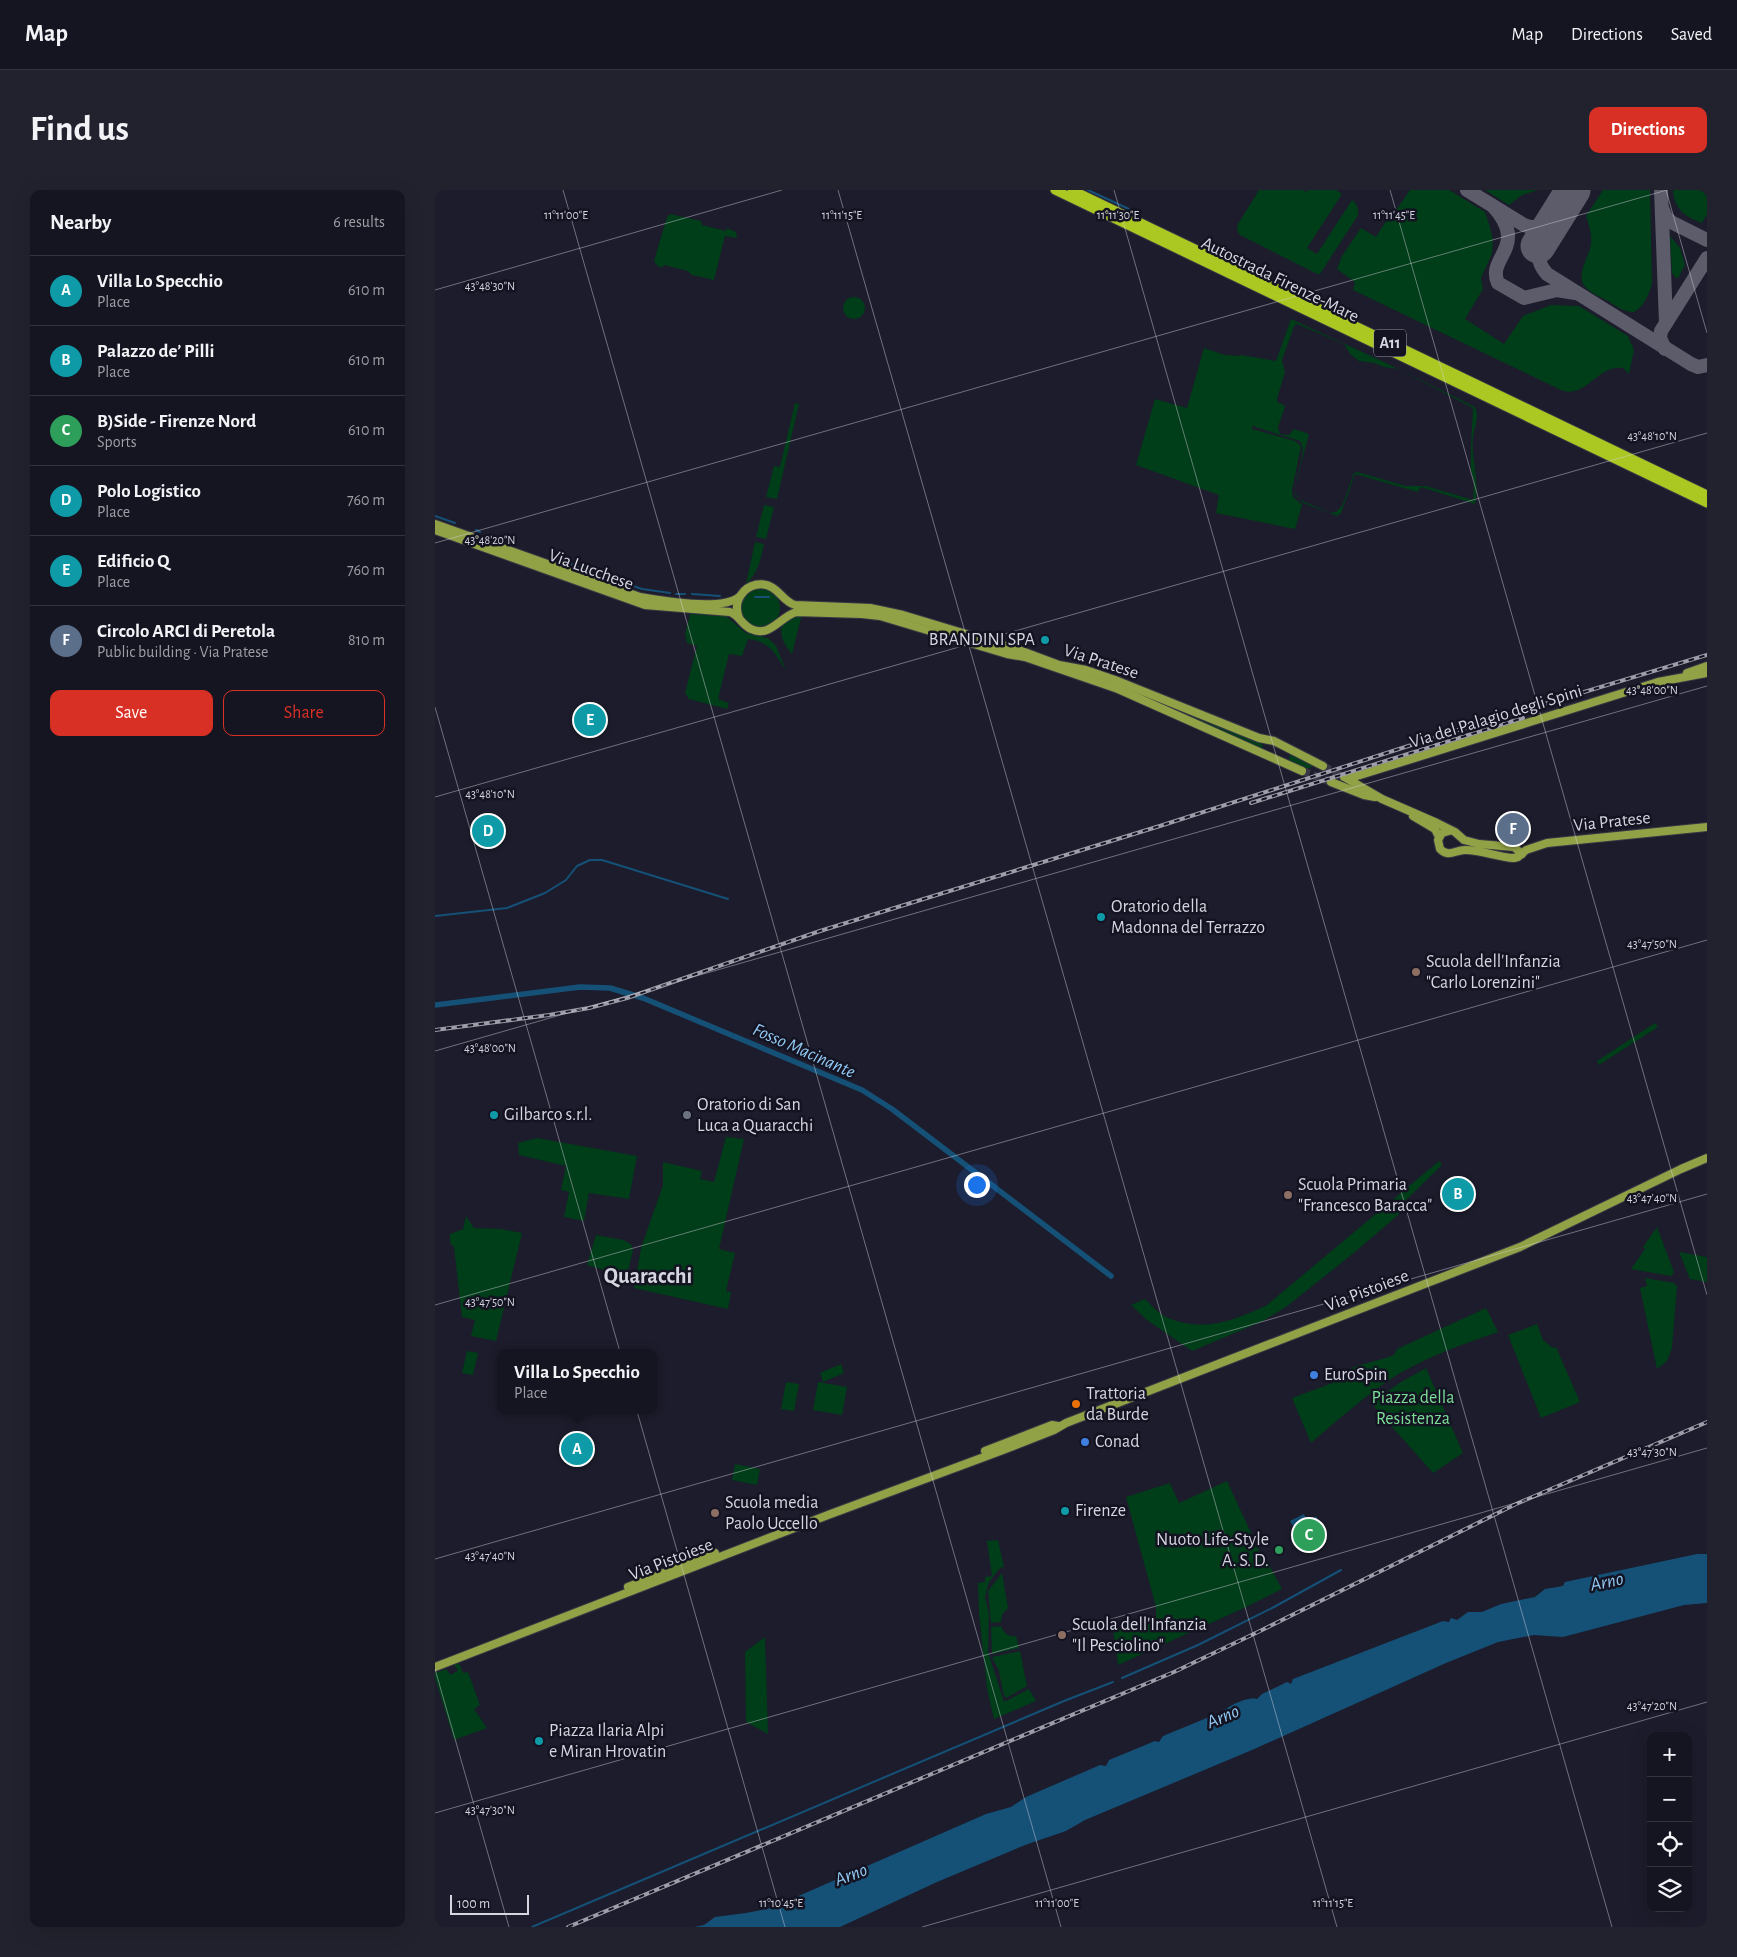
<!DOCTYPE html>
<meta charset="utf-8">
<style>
body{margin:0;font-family:"Alegreya Sans",sans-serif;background:#22222e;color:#f1f3f6}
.controls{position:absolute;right:15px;bottom:15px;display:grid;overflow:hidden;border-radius:10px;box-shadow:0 5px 20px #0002}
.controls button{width:45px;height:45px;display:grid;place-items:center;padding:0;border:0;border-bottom:1px solid #34343f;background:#151521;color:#f1f3f6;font:25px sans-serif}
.scale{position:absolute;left:15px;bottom:12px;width:79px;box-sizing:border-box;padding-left:5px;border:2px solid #d5d5e0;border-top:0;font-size:14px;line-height:18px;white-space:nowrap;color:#d5d5e0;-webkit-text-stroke:4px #131322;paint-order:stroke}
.you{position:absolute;left:541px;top:994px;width:18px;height:18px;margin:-12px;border:4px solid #fff;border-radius:50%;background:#1a73e8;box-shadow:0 0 0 8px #1a73e833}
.badge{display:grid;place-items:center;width:32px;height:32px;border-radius:50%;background:#d93025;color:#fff;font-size:16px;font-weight:700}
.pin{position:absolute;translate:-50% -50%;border:2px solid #fff;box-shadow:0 1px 5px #0006}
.popup{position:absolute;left:62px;top:1159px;width:160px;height:65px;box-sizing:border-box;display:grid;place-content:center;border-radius:10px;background:#151521;filter:drop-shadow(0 1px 4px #0005);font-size:16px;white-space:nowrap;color:#9d9fa5}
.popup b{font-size:19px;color:#f1f3f6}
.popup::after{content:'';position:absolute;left:50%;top:100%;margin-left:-10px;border:10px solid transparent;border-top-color:#151521}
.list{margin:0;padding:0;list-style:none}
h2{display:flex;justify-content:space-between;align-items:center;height:65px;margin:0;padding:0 20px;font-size:21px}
h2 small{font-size:16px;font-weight:400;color:#9d9fa5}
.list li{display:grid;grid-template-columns:32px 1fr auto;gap:15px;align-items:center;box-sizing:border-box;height:70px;padding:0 20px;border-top:1px solid #34343f}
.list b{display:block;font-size:19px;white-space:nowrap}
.list p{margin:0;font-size:16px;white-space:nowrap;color:#9d9fa5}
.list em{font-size:16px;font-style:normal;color:#9d9fa5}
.actions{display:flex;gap:10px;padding:15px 20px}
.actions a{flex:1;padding:11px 0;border:1px solid #d93025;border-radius:10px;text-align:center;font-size:18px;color:#d93025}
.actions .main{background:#d93025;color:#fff}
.icon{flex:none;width:28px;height:28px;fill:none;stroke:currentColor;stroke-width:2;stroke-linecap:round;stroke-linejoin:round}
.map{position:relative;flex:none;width:1272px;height:1737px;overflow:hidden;border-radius:10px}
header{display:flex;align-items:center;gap:30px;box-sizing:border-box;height:70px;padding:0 25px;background:#151521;border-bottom:1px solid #34343f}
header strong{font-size:24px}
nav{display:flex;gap:28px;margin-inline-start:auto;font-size:18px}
.intro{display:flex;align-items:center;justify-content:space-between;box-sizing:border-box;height:120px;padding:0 30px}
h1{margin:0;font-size:35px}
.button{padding:12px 22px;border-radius:10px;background:#d93025;color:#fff;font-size:18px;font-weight:700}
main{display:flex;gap:30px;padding:0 30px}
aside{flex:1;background:#151521;border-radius:10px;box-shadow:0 5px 20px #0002}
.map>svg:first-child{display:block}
.green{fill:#003d19;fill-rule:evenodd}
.water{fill:#155177}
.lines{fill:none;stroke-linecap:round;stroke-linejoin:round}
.stream{stroke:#155177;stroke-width:2}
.canal{stroke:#155177;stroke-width:5.5}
.taxiway{stroke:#5c5c6b;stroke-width:14}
.runway{stroke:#5c5c6b;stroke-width:35}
.major-tunnel{stroke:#383847;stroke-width:8;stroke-dasharray:8 4;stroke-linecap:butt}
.major-casing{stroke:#383845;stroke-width:10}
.highway-casing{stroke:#383845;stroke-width:11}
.major{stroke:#91a246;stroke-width:8}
.highway{stroke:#abc722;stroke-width:9}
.rail-casing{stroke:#9d9daa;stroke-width:4}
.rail{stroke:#131322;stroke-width:2;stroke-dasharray:5.5;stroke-linecap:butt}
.ticks{fill:none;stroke:#d5d5e0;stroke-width:1;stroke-opacity:0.45}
.culture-dot{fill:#0f9aa8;stroke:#131322;stroke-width:2}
.education-dot{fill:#8d6e63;stroke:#131322;stroke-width:2}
.worship-dot{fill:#6b7280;stroke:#131322;stroke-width:2}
.shop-dot{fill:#3f7fe0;stroke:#131322;stroke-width:2}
.food-dot{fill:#e8710a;stroke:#131322;stroke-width:2}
.leisure-dot{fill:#2e9e5b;stroke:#131322;stroke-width:2}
.labels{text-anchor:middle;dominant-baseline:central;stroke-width:5;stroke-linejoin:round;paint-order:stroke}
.shield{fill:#131322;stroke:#9b9ba7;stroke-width:1}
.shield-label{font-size:16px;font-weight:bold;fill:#d5d5e0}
.street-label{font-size:18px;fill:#d5d5e0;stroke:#131322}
.poi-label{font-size:18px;fill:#d5d5e0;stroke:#131322;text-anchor:start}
.park-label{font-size:18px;fill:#7cdd96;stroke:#131322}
.water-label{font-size:19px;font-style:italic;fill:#92c9f3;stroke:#131322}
.district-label{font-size:22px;font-weight:bold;fill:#d5d5e0;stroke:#131322}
.ticks-label{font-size:12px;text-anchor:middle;fill:#d5d5e0;stroke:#131322;stroke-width:5;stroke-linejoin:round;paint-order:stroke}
</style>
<header>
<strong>Map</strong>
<nav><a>Map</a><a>Directions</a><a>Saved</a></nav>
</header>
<div class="intro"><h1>Find us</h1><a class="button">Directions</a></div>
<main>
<aside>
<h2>Nearby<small>6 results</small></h2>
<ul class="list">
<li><span class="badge" style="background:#0f9aa8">A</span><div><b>Villa Lo Specchio</b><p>Place</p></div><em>610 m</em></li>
<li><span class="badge" style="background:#0f9aa8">B</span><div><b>Palazzo de’ Pilli</b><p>Place</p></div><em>610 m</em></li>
<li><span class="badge" style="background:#2e9e5b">C</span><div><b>B)Side - Firenze Nord</b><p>Sports</p></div><em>610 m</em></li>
<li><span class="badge" style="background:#0f9aa8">D</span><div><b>Polo Logistico</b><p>Place</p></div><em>760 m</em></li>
<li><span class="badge" style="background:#0f9aa8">E</span><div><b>Edificio Q</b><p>Place</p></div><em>760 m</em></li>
<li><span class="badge" style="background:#5c6f8a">F</span><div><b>Circolo ARCI di Peretola</b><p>Public building · Via Pratese</p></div><em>810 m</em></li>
</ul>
<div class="actions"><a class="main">Save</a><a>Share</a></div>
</aside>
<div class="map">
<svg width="1272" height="1737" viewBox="0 0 1272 1737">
<rect width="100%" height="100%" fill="#1c1c2c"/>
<g class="green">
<path d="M824,0H868L872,2L873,0H901L907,4L872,58L882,64L917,10C922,14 925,20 922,27L885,84H882L805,45L802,40L803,34Z"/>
<path d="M975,0H1014L1050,22L1055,37L1058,51L1057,64L1046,88L1048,99L1030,129L1069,154L1088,126L1116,115L1144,116L1193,146L1199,160L1194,184L1188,178C1164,174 1152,207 1128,201L918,100L920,92L902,79L907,66L926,38L941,47L955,25L957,26Z"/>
<path d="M1050,0H1103L1087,5L1074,15Z"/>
<path d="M1168,0H1215L1217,93C1215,103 1208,118 1199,122C1189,123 1180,115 1171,110C1165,107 1156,103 1151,98C1139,85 1155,67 1156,53C1157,44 1154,35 1151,26Z"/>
<path d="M1238,0H1272V24L1267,33C1250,27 1239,19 1238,0Z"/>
<path d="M235,24L266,31L267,35L291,41L292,38L301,42L302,48L290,46L279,90L257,85L253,81L229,75L227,78C223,76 221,75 219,71L232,27Z"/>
<path d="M1235,46L1245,58L1250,75L1243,88H1241L1237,83Z"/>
<circle cx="419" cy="118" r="11"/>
<path d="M856,129L951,173L1040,217C1045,226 1039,238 1038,248C1036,270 1045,289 1040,314L986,297L983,302L920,284L906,323L902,326L868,313L861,307C856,290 874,264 865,251L817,236V239L860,251L866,256L857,300L858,307L867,315L860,339L781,323L784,305L701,275L720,209L752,218L769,158L790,165L805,166L806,165L841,171ZM862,134L909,154L916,165L924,171L939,173L949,177L963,179L1038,218L1036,255V279L1039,293L1038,310L991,296H971L922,282L919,283L907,316L901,322L895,323L863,309L860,301L861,293L874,244L859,239L854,245L845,244L843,237L850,217L848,214L843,213L842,209L850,182L847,170L859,136Z"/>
<path d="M360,213L364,214L342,309L331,307L339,276L345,277Z"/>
<path d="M329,315L339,317L331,349L321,347Z"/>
<path d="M320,352L329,354C326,368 323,384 311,394Z"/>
<circle cx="325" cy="418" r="20"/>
<path d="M255,424L291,426L311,443L333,448L341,456L351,480C339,463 336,452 313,449L307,466L294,464L283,509L294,513L292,519L254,509L250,503L262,456L252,453L250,444Z"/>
<path d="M367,424L357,464C349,455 341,441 350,429Z"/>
<path d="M755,525L826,552L828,557L825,559L754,527Z"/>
<path d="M855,563L880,576L871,579L851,571L854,570Z"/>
<path d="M1220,833L1223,837L1164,875L1162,871Z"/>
<path d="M291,947L309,949L284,1059L300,1063L291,1101L296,1102L293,1119L199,1098L206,1058L228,995V972L267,981L265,989L279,992Z"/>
<path d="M102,948L202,966L194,1009L154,1003L149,1031L129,1027L134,1002L126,1000L131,976L84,965L83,953Z"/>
<path d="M1004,971L1007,975L968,1013L969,1020L920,1062L851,1117L828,1131L757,1161L712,1130L696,1115L710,1109C716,1115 723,1123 731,1127C767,1143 799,1131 832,1115Z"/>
<path d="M31,1026L39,1038L66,1039L87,1043L61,1151L36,1146L40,1130L27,1127L19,1057L15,1053V1044L28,1039Z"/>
<path d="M1222,1037L1239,1082L1236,1086L1196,1079L1210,1059L1208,1057Z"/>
<path d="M161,1045L188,1050L196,1054L198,1060L192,1086L175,1083L174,1085H172L173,1081L152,1075Z"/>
<path d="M1244,1062L1272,1067V1092L1255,1089Z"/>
<path d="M1210,1088L1239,1093L1242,1096L1237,1158L1232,1171L1222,1179L1205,1098L1212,1096Z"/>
<path d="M1051,1118L1063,1142C1023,1156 982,1170 947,1195C922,1213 899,1233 876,1253L857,1208L911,1188L912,1180C928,1173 943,1171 959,1165L962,1159Z"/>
<path d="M1102,1134L1108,1150L1118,1158L1121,1157L1145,1212L1106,1228L1073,1145Z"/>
<path d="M32,1161L43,1163L38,1185L27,1183Z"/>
<path d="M406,1174L409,1183L388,1192L385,1183Z"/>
<path d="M991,1178L1028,1263L998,1283L936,1213L966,1192Z"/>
<path d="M351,1192L364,1194L359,1221L346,1219Z"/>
<path d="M383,1192L412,1197L407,1225L378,1220Z"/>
<path d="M300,1274L325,1279L322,1295L297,1290Z"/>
<path d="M792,1291L829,1371H832L847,1399L809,1418L683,1475L678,1439L721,1430V1417L691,1307L735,1293L744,1313Z"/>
<path d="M563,1350L569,1377L565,1378L554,1392L550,1407L554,1424L553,1462L569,1512L594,1499L601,1511L559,1529L552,1498L544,1423L543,1393L550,1392V1387L557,1386L552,1351Z"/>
<path d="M567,1383L573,1418L567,1425L566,1432L556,1433L553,1401Z"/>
<path d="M566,1436C569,1443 573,1447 581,1446L584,1458L557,1464L556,1437Z"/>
<path d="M330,1447L333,1544L311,1532L310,1462Z"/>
<path d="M585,1461L592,1496L571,1508L568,1502L564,1481L557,1467Z"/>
<path d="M24,1473L28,1483L33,1482L45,1515L39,1519L52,1538L19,1550L0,1488V1483L11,1479L16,1485L23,1480L19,1475Z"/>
</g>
<g class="water">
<path d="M869,1324L874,1336L881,1326L889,1339L882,1351L870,1358L855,1331Z"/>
<path d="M1262,1364H1272V1413L1249,1415L1128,1447L1099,1445L1063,1452L1011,1473L817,1560L650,1630L631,1641L590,1655L502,1692L405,1737H259L269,1735L280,1727L311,1723L336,1718L551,1624L576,1617L591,1607L665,1575L671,1576L674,1570L720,1551L724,1552L728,1546L779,1525L783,1526C790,1517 812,1506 822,1509L827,1504L852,1492L856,1494L858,1489L1008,1431L1014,1432L1016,1428L1022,1430L1033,1422H1047L1066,1414L1100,1407L1110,1399L1128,1396L1130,1392Z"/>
</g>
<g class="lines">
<g class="stream">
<path d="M653,0L694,19"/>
<path d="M0,326L20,333"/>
<path d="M41,340L45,342"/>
<path d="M133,373L207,399L235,403"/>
<path d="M241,404H250"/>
<path d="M257,404L285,406"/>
<path d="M320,407H334"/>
<path d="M0,726L72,718L110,703L131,690L142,676L155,670H167L293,709"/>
<path d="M687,1488L763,1455L839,1417L906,1380"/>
<path d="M97,1737L629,1511L678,1492"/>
</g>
<path class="canal" d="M0,815L145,797L175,798L208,808L427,900L457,919L676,1086"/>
<g class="taxiway">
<path d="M1032,0L1089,35C1109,43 1119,28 1130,14"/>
<path d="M1226,0L1231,133"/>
<path d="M1058,16C1095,57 1051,67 1063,93L1089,108L1122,100L1140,103"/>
<path d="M1227,18L1231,27L1236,32L1272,50"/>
<path d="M1106,51C1101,64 1103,74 1112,84L1256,174L1263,177L1272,175"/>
<path d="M1230,159L1225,148L1226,141L1272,68"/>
</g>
<path class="runway" d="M1103,56L1138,0"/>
<g class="major-tunnel">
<path d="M888,576L908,587"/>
<path d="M867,581L896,592"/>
</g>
<defs>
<g id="major">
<path d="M0,334L205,407C227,411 287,421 304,407"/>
<path d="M0,340L210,415L295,422C304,425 307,435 316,439C335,448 345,427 361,422L427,424L445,426L572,464L590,467L683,499L867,581"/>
<path d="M304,428C301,420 301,412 306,405C313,394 328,391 338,398C347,404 350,412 360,415L435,418L468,425L584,460L624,475L651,480L680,490L824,548L839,551L888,576"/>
<path d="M1252,483L1272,476"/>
<path d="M909,587L922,586L1223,492L1272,483"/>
<path d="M911,588L947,609L1002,633L1020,642L1029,650L1044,654L1079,657L1087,664"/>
<path d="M896,592L929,605L940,607"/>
<path d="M978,626L1000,639L1004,647"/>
<path d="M1014,641L1007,643L1003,650L1005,659C1014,668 1020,660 1030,660C1047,660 1062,667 1079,668L1083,667L1091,660L1112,653L1272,637"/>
<path d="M550,1261L617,1235L623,1236"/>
<path d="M193,1397L280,1363"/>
<path d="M0,1477L393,1325L568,1260L619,1240L631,1233L1085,1057L1246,979L1272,968"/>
</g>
<g id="highway">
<path d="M620,0L1272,313"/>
<path d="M637,0L1272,305"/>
</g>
</defs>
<use href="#major" class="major-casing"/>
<use href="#highway" class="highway-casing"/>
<use href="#major" class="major"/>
<use href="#highway" class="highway"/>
<defs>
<g id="rail">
<path d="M816,613L1088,528"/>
<path d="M0,840L114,825L154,818L192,808L385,741L728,635L1023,540L1272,465"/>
<path d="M133,1737L739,1482L825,1441L1081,1314L1272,1232"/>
</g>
</defs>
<use href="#rail" class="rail-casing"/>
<use href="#rail" class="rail"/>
</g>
<path class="ticks" d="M128,0L626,1737M403,0L902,1737M679,0L1177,1737M955,0L1272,1105M1231,0L1272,143M0,100L347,0M0,353L1232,0M0,517L350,1737M0,607L1272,243M0,861L1272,496M0,1115L1272,750M0,1369L1272,1004M0,1479L74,1737M0,1623L1272,1258M487,1737L1272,1512"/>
<g class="culture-dot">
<circle cx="610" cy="450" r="5"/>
<circle cx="666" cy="727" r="5"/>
<circle cx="59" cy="925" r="5"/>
<circle cx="630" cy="1321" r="5"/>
<circle cx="104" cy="1551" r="5"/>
</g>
<g class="education-dot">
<circle cx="981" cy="782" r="5"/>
<circle cx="853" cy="1005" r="5"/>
<circle cx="280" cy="1323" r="5"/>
<circle cx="627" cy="1445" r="5"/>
</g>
<circle class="worship-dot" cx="252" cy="925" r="5"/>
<g class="shop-dot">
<circle cx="879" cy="1185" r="5"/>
<circle cx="650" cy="1252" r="5"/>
</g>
<circle class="food-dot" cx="641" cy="1214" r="5"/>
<circle class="leisure-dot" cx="844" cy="1360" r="5"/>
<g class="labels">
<rect class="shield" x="939" y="139.5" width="32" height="27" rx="4"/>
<g class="shield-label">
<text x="955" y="153">A11</text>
</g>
<g class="street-label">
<text transform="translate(845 90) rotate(26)">Autostrada Firenze-Mare</text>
<text transform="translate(156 380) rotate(20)">Via Lucchese</text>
<text transform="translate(666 472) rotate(18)">Via Pratese</text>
<text transform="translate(1061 527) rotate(-17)">Via del Palagio degli Spini</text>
<text transform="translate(1177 632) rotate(-6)">Via Pratese</text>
<text transform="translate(932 1101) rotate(-21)">Via Pistoiese</text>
<text transform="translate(236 1370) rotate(-21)">Via Pistoiese</text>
</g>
<g class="poi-label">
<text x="600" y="450" text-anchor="end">BRANDINI SPA</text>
<text x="676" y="717">Oratorio della<tspan x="676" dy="21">Madonna del Terrazzo</tspan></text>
<text x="991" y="772">Scuola dell'Infanzia<tspan x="991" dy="21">"Carlo Lorenzini"</tspan></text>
<text x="262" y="915">Oratorio di San<tspan x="262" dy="21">Luca a Quaracchi</tspan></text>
<text x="69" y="925">Gilbarco s.r.l.</text>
<text x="863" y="995">Scuola Primaria<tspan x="863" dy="21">"Francesco Baracca"</tspan></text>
<text x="889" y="1185">EuroSpin</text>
<text x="651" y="1204">Trattoria<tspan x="651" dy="21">da Burde</tspan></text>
<text x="660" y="1252">Conad</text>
<text x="290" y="1313">Scuola media<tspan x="290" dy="21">Paolo Uccello</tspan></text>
<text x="640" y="1321">Firenze</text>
<text x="834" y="1350" text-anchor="end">Nuoto Life-Style<tspan x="834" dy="21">A. S. D.</tspan></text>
<text x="637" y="1435">Scuola dell'Infanzia<tspan x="637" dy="21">"Il Pesciolino"</tspan></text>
<text x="114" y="1541">Piazza Ilaria Alpi<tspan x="114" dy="21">e Miran Hrovatin</tspan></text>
</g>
<g class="park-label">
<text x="978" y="1208">Piazza della<tspan x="978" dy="21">Resistenza</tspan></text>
</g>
<g class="water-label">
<text transform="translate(369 861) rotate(24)">Fosso Macinante</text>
<text transform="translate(1172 1392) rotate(-12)">Arno</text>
<text transform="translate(788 1527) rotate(-23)">Arno</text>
<text transform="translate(416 1685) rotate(-21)">Arno</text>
</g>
<g class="district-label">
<text x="213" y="1086">Quaracchi</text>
</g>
</g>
<g class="ticks-label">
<text x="131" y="29">11°11'00"E</text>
<text x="407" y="29">11°11'15"E</text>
<text x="683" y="29">11°11'30"E</text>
<text x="959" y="29">11°11'45"E</text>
<text x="55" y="100">43°48'30"N</text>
<text x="1217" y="250">43°48'10"N</text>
<text x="55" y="354">43°48'20"N</text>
<text x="1217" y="504">43°48'00"N</text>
<text x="55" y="608">43°48'10"N</text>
<text x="1217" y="758">43°47'50"N</text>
<text x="55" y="862">43°48'00"N</text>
<text x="1217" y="1012">43°47'40"N</text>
<text x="55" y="1116">43°47'50"N</text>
<text x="1217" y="1266">43°47'30"N</text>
<text x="55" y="1370">43°47'40"N</text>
<text x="1217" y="1520">43°47'20"N</text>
<text x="55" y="1624">43°47'30"N</text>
<text x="346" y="1717">11°10'45"E</text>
<text x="622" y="1717">11°11'00"E</text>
<text x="898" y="1717">11°11'15"E</text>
</g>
</svg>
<div class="controls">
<button>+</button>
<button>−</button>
<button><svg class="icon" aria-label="locate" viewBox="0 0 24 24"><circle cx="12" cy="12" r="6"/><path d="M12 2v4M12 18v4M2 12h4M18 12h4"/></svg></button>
<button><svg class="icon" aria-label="layers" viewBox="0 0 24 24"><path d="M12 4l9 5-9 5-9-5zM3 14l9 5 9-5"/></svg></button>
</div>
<div class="scale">100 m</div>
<div class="you"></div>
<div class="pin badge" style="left:142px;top:1259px;background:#0f9aa8">A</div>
<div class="popup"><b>Villa Lo Specchio</b>Place</div>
<div class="pin badge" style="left:1023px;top:1004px;background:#0f9aa8">B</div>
<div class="pin badge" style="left:874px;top:1345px;background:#2e9e5b">C</div>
<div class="pin badge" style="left:53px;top:641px;background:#0f9aa8">D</div>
<div class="pin badge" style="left:155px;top:530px;background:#0f9aa8">E</div>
<div class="pin badge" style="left:1078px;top:639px;background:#5c6f8a">F</div>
</div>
</main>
